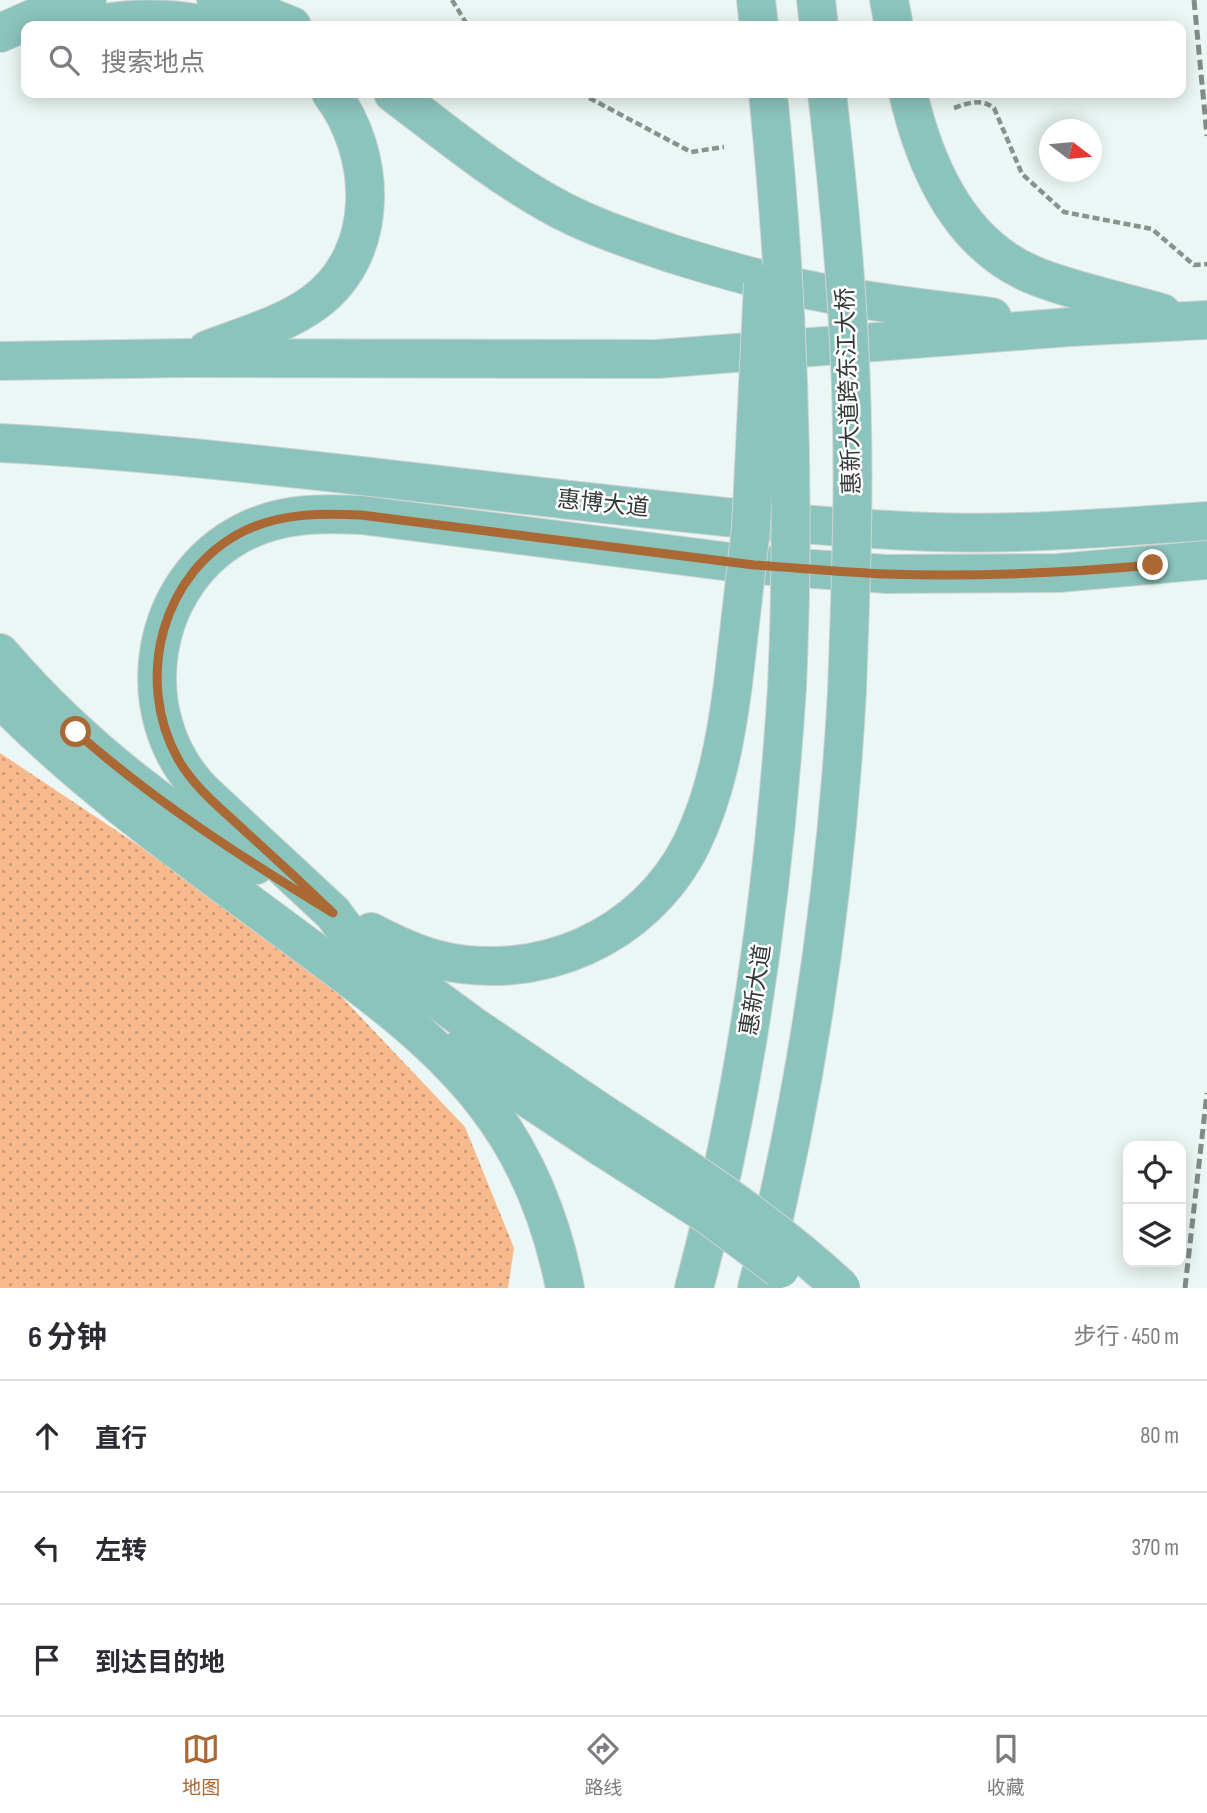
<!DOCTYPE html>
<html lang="zh">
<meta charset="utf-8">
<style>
body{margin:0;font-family:"Sofia Sans Condensed","Noto Sans SC",sans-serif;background:#f7f7f7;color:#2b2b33}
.controls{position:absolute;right:21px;bottom:21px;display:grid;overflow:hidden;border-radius:14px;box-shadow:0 4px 18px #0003}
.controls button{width:63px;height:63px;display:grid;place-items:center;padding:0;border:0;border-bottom:2px solid #e1e1e2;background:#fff;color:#2b2b33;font:35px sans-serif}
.compass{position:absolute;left:1039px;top:119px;width:63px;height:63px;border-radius:50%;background:#fff;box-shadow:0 4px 18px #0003;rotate:106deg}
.stop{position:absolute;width:21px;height:21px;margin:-16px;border:5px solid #aa6834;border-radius:50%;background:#fff}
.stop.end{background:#aa6834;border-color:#fff;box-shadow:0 2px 7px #0008}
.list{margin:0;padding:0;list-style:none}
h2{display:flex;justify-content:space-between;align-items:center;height:91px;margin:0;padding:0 28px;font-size:30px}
h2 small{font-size:23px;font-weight:400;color:#7c7c81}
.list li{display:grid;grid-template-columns:46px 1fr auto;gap:21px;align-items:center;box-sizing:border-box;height:112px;padding:0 28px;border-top:2px solid #e1e1e2}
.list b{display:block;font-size:26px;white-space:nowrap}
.list em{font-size:23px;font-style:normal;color:#7c7c81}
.icon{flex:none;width:38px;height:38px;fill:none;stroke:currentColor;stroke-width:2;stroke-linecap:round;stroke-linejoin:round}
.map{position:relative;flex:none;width:1207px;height:1288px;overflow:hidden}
.search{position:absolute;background:#fff;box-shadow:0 4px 18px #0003;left:21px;right:21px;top:21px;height:77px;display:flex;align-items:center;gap:18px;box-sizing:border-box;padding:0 24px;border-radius:14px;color:#7c7c81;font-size:26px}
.sheet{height:427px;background:#fff}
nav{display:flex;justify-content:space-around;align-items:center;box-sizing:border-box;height:98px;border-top:2px solid #e1e1e2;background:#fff;font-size:19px;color:#7c7c81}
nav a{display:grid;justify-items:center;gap:4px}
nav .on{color:#aa6834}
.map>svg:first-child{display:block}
.grass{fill:url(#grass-dots)}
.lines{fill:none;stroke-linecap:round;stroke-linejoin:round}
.major-casing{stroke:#d2d3d3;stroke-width:40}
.path{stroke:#8a9290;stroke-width:4.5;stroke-dasharray:7 3.5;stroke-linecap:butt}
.major{stroke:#8bc4bc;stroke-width:38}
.rail{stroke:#838b89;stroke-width:5;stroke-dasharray:10 5;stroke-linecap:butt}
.major-bridge-casing{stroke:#d2d3d3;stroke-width:40;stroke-linecap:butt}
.major-bridge{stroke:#8bc4bc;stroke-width:38}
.route{stroke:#aa6834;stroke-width:9}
.labels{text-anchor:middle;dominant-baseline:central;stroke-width:5;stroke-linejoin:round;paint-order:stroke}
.street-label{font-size:23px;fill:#333837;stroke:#fff}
</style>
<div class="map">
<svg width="1207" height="1288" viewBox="0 0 1207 1288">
<defs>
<pattern id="grass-dots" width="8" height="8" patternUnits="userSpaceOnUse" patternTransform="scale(1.75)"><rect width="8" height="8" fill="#f8ba8d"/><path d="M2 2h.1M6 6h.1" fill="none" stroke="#c99874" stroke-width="1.8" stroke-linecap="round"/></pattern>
</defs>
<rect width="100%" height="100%" fill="#ebf7f4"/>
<path class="grass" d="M0,753L300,953L465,1127L514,1248L508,1288H0Z"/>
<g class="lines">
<defs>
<g id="major">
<path d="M216,0L262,14L292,26"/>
<path d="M756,0L759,26"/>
<path d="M816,0L819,26"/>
<path d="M889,0L894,26"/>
<path d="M89,26C129,17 171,17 211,26"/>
<path d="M0,33L50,11L87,0"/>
<path d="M393,93C443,131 493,172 548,203C586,225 629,239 670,253C718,268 765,282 814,291C872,303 932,309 992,317"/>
<path d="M908,93C925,166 959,244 1033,275C1071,291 1122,301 1162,313"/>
<path d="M207,350C243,336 284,325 315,302C381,253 377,154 331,93"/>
<path d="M0,361L187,358L657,359L1070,327L1207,320"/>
<path d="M0,443C197,454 392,480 588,502C703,515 818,528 933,532C1025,535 1116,527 1207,521"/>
<path d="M0,653C72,737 161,808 256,865"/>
<path d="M0,698C90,790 197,864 300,941C366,990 436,1039 486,1105C527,1158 552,1222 565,1288"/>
<path d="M371,932C392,943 413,953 435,959C537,985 645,938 692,843C716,793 726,738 733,684"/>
<path d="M457,1051L600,1146"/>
<path d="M606,1116L476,1028L350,936L333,913L203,792C127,715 148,579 246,531C282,513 322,513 361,515L754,565L887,574L1058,573L1207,560"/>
<path d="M694,1288C747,1091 774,890 787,687"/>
<path d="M757,1288C807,1092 836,893 847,691"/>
</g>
</defs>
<use href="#major" class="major-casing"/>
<g class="path">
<path d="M452,0L468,26"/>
<path d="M580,93L691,152L724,147"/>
<path d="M954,108C969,103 980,98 994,108L1022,174L1064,212L1152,229L1194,265L1207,264"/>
</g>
<use href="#major" class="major"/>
<g class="rail">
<path d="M1194,0L1207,136"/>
<path d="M1185,1288L1207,1093"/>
</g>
<defs>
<g id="major-bridge">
<path d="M768,93C788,291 796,488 787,687"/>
<path d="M827,93C840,203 850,315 852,426C854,514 850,602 847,691"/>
<path d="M733,684L751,528L763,284"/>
<path d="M606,1116C688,1169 769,1221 841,1288"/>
<path d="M600,1146L711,1217L780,1269"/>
</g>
</defs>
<use href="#major-bridge" class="major-bridge-casing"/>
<use href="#major-bridge" class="major-bridge"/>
</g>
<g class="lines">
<path class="route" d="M76,732C155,802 243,858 333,913C305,886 276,859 247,833C223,810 195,789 178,759C134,680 161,571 246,530C283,513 322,513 361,515L754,565C798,568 842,572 886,574C975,577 1064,573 1153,565"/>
</g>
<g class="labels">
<g class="street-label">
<text transform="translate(849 391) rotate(-92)">惠新大道跨东江大桥</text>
<text transform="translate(603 504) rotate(6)">惠博大道</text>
<text transform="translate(756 990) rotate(-81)">惠新大道</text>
</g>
</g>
</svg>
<div class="controls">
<button><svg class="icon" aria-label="locate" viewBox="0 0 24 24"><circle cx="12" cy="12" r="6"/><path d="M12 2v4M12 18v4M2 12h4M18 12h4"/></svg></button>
<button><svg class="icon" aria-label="layers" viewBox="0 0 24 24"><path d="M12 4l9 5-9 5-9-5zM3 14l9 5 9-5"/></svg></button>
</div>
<svg class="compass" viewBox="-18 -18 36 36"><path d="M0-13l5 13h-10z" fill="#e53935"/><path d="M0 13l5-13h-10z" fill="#7c7c81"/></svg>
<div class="stop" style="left:76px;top:732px"></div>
<div class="stop end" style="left:1153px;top:565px"></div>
<div class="search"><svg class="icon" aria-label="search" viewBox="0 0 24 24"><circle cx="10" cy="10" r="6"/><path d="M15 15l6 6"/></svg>搜索地点</div>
</div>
<section class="sheet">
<h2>6 分钟<small>步行 · 450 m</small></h2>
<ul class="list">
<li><svg class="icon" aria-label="ahead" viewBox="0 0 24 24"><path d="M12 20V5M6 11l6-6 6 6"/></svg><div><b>直行</b></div><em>80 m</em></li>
<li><svg class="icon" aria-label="left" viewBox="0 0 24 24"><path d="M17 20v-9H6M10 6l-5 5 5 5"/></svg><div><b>左转</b></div><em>370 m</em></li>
<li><svg class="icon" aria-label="arrive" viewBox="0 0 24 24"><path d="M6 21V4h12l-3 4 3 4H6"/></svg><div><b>到达目的地</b></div></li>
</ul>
</section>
<nav>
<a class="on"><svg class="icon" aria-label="map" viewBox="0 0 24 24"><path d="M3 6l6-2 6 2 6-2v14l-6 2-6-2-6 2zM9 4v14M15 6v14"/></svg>地图</a>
<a><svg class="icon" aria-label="directions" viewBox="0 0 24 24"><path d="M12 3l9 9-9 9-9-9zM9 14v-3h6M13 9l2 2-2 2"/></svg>路线</a>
<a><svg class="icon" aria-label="saved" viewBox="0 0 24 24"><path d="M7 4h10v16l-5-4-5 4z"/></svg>收藏</a>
</nav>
